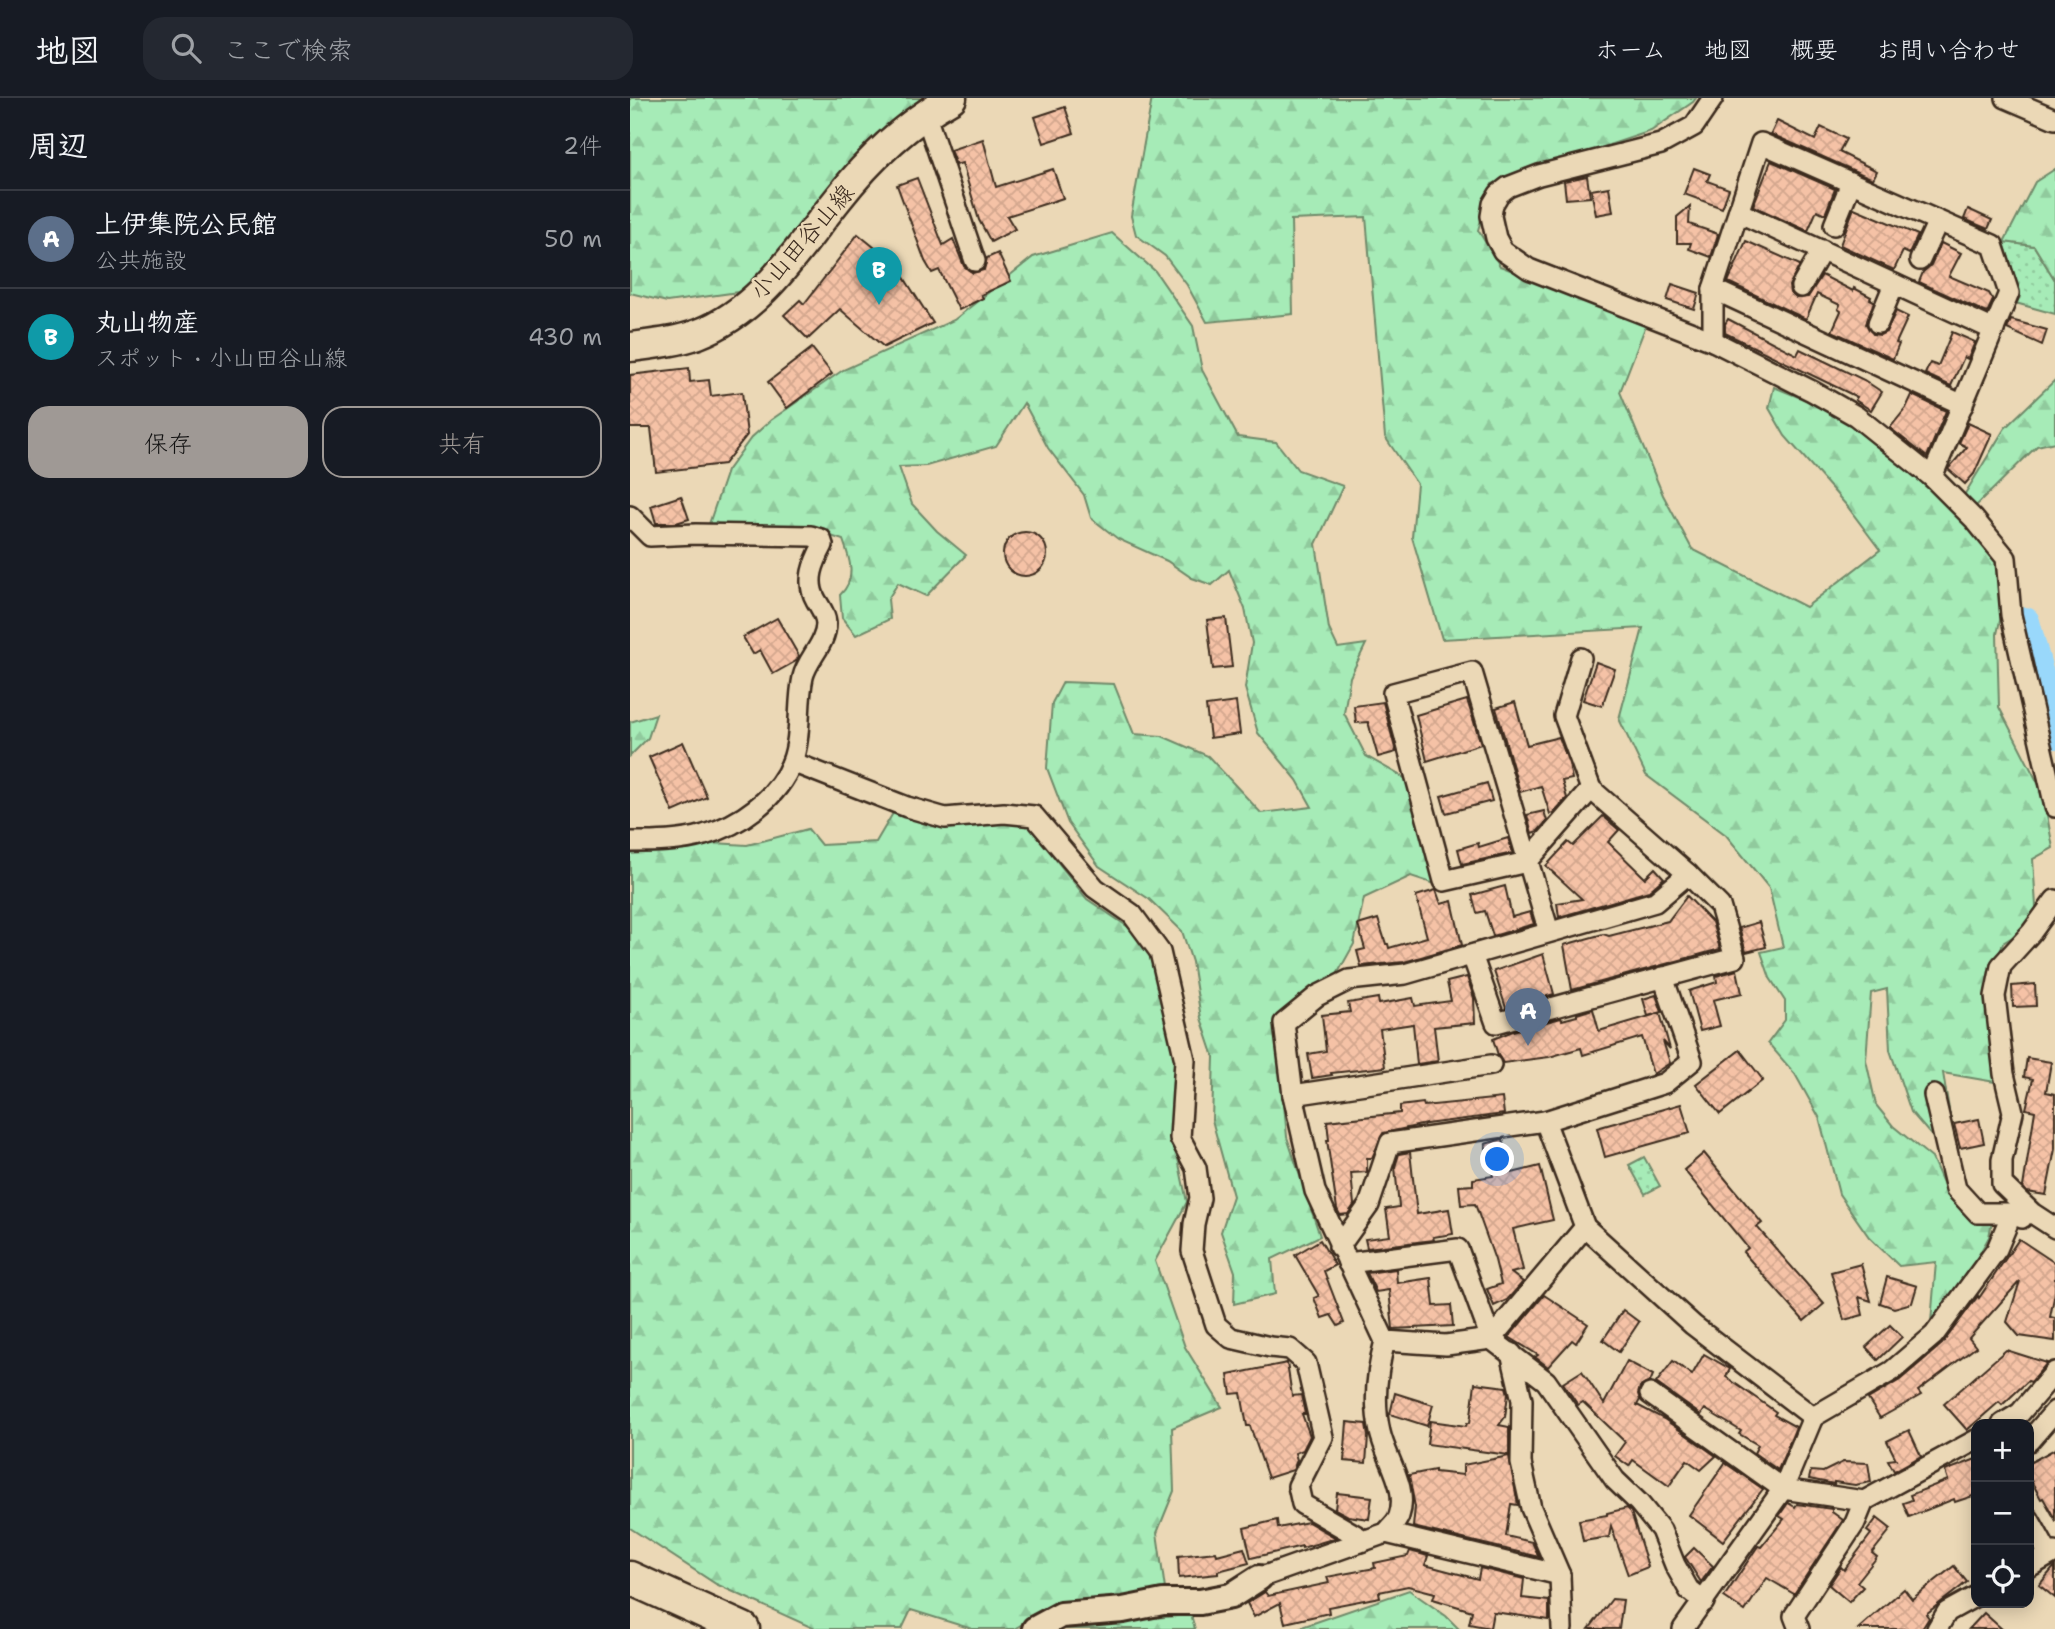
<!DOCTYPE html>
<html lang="ja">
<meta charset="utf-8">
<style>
body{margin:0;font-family:"Shantell Sans","Klee One",sans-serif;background:#242831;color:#f1f3f6}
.controls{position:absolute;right:21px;bottom:21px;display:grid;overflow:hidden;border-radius:14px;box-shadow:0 4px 18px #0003}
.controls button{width:63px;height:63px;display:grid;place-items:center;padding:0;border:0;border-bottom:2px solid #363941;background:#171b24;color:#f1f3f6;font:35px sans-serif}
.you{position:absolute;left:868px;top:1062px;width:24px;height:24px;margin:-18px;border:5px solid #fff;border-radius:50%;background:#1a73e8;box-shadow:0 0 0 10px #1a73e833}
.badge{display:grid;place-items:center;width:46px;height:46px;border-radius:50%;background:#9f9995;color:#fff;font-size:23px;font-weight:700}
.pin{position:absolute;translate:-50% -58px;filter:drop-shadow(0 2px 4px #0008)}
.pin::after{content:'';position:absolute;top:37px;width:24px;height:21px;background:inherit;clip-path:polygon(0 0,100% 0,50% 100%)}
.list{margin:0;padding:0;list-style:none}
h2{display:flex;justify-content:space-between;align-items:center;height:91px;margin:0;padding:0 28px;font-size:30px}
h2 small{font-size:23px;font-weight:400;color:#9ea1a6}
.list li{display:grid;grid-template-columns:46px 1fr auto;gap:21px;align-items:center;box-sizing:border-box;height:98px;padding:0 28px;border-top:2px solid #363941}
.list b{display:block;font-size:26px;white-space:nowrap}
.list p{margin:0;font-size:23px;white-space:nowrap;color:#9ea1a6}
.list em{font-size:23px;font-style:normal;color:#9ea1a6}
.actions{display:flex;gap:14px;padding:21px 28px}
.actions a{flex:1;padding:16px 0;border:2px solid #9f9995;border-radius:21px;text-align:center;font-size:24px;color:#9f9995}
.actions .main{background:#9f9995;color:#111}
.icon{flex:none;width:38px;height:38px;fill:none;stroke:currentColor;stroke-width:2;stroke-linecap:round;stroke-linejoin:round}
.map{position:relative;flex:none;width:1425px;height:1531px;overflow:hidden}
header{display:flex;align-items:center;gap:42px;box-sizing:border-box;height:98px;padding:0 35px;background:#171b24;border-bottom:2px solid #363941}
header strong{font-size:33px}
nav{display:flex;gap:38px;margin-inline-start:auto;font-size:24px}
.search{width:490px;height:63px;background:#242831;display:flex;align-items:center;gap:18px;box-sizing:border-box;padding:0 24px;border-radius:21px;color:#9ea1a6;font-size:26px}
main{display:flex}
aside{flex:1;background:#171b24}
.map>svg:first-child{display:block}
.grass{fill:url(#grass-dots);stroke:#708a6a;stroke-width:2}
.forest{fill:url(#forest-firs);stroke:#708a6a;stroke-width:2}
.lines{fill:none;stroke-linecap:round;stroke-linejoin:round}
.river{stroke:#99d8fb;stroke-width:30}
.building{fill:url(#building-cross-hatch);stroke:#3b2a1e;stroke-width:2}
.minor-casing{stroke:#3b2a1e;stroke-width:24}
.tertiary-casing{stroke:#3b2a1e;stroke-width:30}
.secondary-casing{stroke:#3b2a1e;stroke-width:33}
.primary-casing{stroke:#3b2a1e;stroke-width:37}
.minor{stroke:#ebd8b6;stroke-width:19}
.tertiary{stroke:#ebd8b6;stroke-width:24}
.secondary{stroke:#ebd8b6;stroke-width:28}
.primary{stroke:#ebd8b6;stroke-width:32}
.labels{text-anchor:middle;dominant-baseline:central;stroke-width:5;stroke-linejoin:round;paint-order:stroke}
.street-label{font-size:24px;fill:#3b2a1e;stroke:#ebd8b6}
</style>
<header>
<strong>地図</strong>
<div class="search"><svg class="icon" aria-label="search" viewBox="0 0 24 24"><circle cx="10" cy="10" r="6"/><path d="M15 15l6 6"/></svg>ここで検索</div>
<nav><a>ホーム</a><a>地図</a><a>概要</a><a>お問い合わせ</a></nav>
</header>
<main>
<aside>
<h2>周辺<small>2件</small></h2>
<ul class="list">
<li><span class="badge" style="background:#5c6f8a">A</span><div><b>上伊集院公民館</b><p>公共施設</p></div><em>50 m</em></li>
<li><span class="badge" style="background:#0f9aa8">B</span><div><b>丸山物産</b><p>スポット · 小山田谷山線</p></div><em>430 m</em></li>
</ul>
<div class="actions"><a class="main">保存</a><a>共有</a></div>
</aside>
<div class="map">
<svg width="1425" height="1531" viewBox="0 0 1425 1531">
<defs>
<pattern id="grass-dots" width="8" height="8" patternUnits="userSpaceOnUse" patternTransform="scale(1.75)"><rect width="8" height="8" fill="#a6ebb7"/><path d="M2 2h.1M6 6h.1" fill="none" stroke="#90ca9d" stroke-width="1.8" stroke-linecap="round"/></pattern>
<pattern id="forest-firs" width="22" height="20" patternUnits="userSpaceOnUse" patternTransform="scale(1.75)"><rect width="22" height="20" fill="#a6ebb7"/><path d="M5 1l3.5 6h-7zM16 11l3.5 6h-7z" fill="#90ca9d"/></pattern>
<pattern id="building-cross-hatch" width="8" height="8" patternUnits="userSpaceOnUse" patternTransform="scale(1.75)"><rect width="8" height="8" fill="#f5c2a6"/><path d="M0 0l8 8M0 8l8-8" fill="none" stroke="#d3a78e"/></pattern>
</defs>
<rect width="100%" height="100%" fill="#ebd8b6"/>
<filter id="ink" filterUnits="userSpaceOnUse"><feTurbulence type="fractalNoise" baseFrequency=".0143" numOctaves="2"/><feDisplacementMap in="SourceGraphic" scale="14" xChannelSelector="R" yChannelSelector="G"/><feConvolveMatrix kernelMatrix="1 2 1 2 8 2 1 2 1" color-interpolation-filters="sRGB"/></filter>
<g filter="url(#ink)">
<g class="grass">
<path d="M1374,144L1404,148L1425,182V216L1382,204L1388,190Z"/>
<path d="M1014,1059L1030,1088L1015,1096L999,1067Z"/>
</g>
<g class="forest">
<path d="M0,0H293L266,22L142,168L108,194L37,204L0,195Z"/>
<path d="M522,0H1066L1063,4L1021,33L862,86L848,132L870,168L1016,227L990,294L1033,397L1062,451L1176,509L1250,452L1217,408L1155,338L1139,310L1144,289L1176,302L1224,328L1279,370L1315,402L1350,441L1368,465L1376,495L1367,536L1369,609L1413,695L1423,750L1403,761L1407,824L1373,845L1358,889L1365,984L1313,975L1325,1048L1317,1056L1281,1014L1260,952L1257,891L1241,895L1236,962L1246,1007L1263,1028L1302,1060L1315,1089L1335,1105L1363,1118L1359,1139L1346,1162L1301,1224L1306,1164L1269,1168L1239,1139L1209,1096L1189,1019L1165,976L1138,945L1155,922V903L1140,880L1131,854L1153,849L1139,790L1096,737L1016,677L989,621L1013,530L812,541L782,439L787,386L755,339L736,119L661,122L663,216L577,224L557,187L535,158L506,137L501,118Z"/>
<path d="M1425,71V182L1404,148L1374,144L1405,84Z"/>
<path d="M482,135L525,173L563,228L572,272L608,339L646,344L668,372L713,388L686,446L699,531L708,550L736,546L720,579L714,615L736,658L776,681L808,787L781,778L734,800L724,846L705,880L646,918L657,1039L690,1138L642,1161L645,1196L604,1206L605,1174L591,1134L603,1098L582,1022L584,959L571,920L562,864L552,833L519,801L469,768L438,725L417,670L422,605L433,584L484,586L504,636L532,638L578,658L631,715L682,709L667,682L628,635L615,590L622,545L615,511L599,472L582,487L562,480L537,463L488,441L461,420L454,397L418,350L394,305L366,348L296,368L269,369L282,406L307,433L336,457L296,498L268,485L258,501L260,521L226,537L212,520L210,497C227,481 220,461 213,442L195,436L79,426L97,373L121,340L141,322L213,272L324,222L403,159Z"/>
<path d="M1425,282V344L1407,348L1345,409L1333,399L1375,330Z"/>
<path d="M26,616L18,640L0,658V624Z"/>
<path d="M266,710L375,721L402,726L423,758L457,801L513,839L541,920L547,993L542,1032L557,1104L525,1163L555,1249L592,1309L542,1330L544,1393L527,1435L535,1491L465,1507L420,1510L384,1531H342L281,1512L272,1531H185L86,1486L0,1430V756L44,753L84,745L117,747L178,731L191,747L246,744Z"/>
<path d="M779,1492L816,1518L829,1531H666Z"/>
<path d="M561,1517L565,1531H424L456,1525Z"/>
</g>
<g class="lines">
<path class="river" d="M1395,524L1425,636"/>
</g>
<g class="building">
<path d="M435,9L444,35L414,45L405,19Z"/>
<path d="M1147,23L1185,42L1191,29L1216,41L1209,54L1247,73L1243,81L1141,36Z"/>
<path d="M353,41L366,89L423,71L433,100L377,118L385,131L361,144L349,122L332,65L326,67L320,52Z"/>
<path d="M1141,63L1205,91L1195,116L1187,112L1178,133L1123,108Z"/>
<path d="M1064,70L1080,76L1077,83L1099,91L1092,110L1054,96Z"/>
<path d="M957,78L960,99L936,101L934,83Z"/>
<path d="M287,80L313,147L323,141L334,168L343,175L354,172L357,160L368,155L381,183L351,197L353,200L329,212L309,172L302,175L295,163L267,87Z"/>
<path d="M979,89L983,114L966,117L961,92Z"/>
<path d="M1060,108L1059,126L1088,136L1081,159L1059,151L1061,145H1047V119Z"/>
<path d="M1224,110L1288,137L1279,156L1273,153L1264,172L1210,147Z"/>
<path d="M1338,111L1362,122L1358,131L1334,121Z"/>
<path d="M228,136L266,167L303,225L254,249L210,211L178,241L154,217L170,202L174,206Z"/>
<path d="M1116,143L1170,167L1159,188L1160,195L1166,200L1178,199L1192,177L1223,193L1224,190L1241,199L1240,201L1244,203L1236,226L1243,236L1250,237L1256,234L1266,213L1278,219L1266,245L1269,246L1263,261L1202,233L1211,213L1208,211L1210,207L1187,196L1176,221L1098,184Z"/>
<path d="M1311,145L1331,155L1319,178L1359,195L1363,202L1357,215L1289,184L1293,174L1301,167Z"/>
<path d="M1042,186L1069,195L1064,211L1037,202Z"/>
<path d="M1098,221L1167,257L1170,251L1180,256L1234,282L1252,294L1241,312L1225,302L1227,299L1095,235V226Z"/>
<path d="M1381,222L1417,232L1412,247L1377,231Z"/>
<path d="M1322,234L1345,244L1338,261L1334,259L1321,288L1295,276L1300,265L1308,268Z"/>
<path d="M182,250L202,276L157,310L138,284Z"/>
<path d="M59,270L60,284L79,282L81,298L112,294L117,337L94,366L26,374L21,330H0V277Z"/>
<path d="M1282,297L1316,313L1297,359L1260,330L1276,310Z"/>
<path d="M1338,325L1362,336L1344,376L1335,386L1318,371L1337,349L1329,345Z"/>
<path d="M51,398L59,421L46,425H26L21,408Z"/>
<circle cx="395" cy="456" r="22"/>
<path d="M147,520L169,558L166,563L143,576L130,552L123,556L113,539Z"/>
<path d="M596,520L602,569L583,571L577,522Z"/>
<path d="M966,564L985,571L972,608L953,602Z"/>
<path d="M837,602L851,646L797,663L786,617Z"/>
<path d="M606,604L610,636L580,640L576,608Z"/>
<path d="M753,604L766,654L748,659L738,624L726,625L724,608Z"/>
<path d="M885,604L897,647L929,639L939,666L942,681L932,683L937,700L923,715L920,716L911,688L890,694L866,610Z"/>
<path d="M53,644L77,699L43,714L19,659Z"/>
<path d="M857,685L862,703L816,715L811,698Z"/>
<path d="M914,713L917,723L908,733L902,735L897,717Z"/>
<path d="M973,718L989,732L978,744L1015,780L1025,770L1034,780L1019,793L929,819L927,805L952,801L916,768L938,744L943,748Z"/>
<path d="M878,740L883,755L832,766L828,751L848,745L849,749Z"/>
<path d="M875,788L882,819L900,814L904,826L863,838L855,813L847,815L842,797Z"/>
<path d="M806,792L811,806L822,803L832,847L774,864L731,868L727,853L735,851L728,827L748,821L756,846H758L759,850L797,839L786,798Z"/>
<path d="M1057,798L1082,824L1090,851L942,892L934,847L973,836L979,838L1038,823Z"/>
<path d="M1129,824L1136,849L1116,854L1109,830Z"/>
<path d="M913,856L924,896L876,910L864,873Z"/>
<path d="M1107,872L1112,895L1083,902L1090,928L1070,933L1059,893L1087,884L1086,878Z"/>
<path d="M837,879L844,900L845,925L804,929L808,963L787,966L783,926L750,931L755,969L701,975L702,977L682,980L678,956L696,953L692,917L720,914L718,905L748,900L749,906L783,900L785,908L821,903L817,884Z"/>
<path d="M1405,886L1406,908L1383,909L1382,888Z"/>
<path d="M1026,897L1032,914L1018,918L1013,901Z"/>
<path d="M963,911L969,933L1030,915L1040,951L1033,943L1040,965L1023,976L1012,939L953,957L951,950L919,959L873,965L868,957L863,941L883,933L931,920L932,922L947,918V916Z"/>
<path d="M1110,952L1133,982L1090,1016L1066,986Z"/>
<path d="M1397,960L1421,964L1416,994L1425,996V1051L1416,1097L1397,1094L1393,1089L1405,1013L1396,1011L1403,981L1394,979Z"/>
<path d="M872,1000L874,1016L796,1026L753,1035L742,1060H737V1074L721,1075L724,1107L718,1116L710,1117L707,1111L697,1042H699L697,1023L770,1015V1008L793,1005L794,1008Z"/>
<path d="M1051,1006L1060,1035L975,1059L967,1030Z"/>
<path d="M1349,1021L1354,1045L1330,1050L1324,1026Z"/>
<path d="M873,1041L882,1075L910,1068L923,1122L883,1131L893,1172L881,1175L893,1184L877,1202L864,1208L857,1191L871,1186L865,1162L845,1106L831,1107L829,1088L843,1087V1081L863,1078L855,1046Z"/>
<path d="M780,1054L787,1116L819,1111L823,1136L803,1139L804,1142L737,1150L735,1141L760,1138L756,1111L769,1109L765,1069L769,1056Z"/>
<path d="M1074,1055L1132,1125L1127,1129L1194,1206L1174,1223L1113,1154L1118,1150L1054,1072Z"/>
<path d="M1389,1141L1425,1165V1195L1420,1219L1425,1220V1243L1389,1238L1377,1224L1390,1183L1339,1240L1346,1249L1288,1293L1291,1297L1250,1320L1238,1301L1270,1282L1312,1246L1348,1198L1349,1200Z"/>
<path d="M690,1142L705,1167L694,1173L714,1225L708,1228L701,1217L692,1220L684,1200L689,1198L665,1157Z"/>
<path d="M1231,1166L1241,1203L1229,1199L1233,1217L1214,1222L1201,1174Z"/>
<path d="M766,1171L767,1185L801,1180L804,1208L821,1207L823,1228L763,1231L759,1192L746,1194L737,1175Z"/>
<path d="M1257,1179L1287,1188L1282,1205L1264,1210L1250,1205Z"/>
<path d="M914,1197L958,1226L946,1245L942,1242L918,1269L905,1259L908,1257L879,1239Z"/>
<path d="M993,1212L1009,1224L989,1254L973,1242Z"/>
<path d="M1260,1227L1272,1239L1248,1262L1236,1249Z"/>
<path d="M1376,1252L1417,1265L1401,1284L1398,1283L1372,1307L1369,1304L1337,1332L1314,1306Z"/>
<path d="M1074,1256L1100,1271L1096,1279L1146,1314L1144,1317L1166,1329L1148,1372L1124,1355L1128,1347L1109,1336L1111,1333L1075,1311L1071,1317L1026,1285L1043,1263L1062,1277Z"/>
<path d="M997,1263L1023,1277L1020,1284L1010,1289L1008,1296L1010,1302L1007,1307L1034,1321L1086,1358L1071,1372L1057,1362L1039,1388L1003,1362L999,1368L985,1358L995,1344L953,1304L948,1307L933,1285L952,1273L974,1306Z"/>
<path d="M657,1265L662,1298L671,1297L675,1316H672L680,1338L673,1352L665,1355L667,1362L663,1372L638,1380L620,1328H617L611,1295L601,1296L598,1277Z"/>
<path d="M845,1285L876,1289L878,1296L875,1319L869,1327L879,1329V1357L797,1346L800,1323L836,1328L837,1325H840Z"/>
<path d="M765,1295L803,1307L797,1328L760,1316Z"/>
<path d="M717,1324L736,1326L738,1338L736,1365L714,1363Z"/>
<path d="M1279,1332L1291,1358L1264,1373L1258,1362L1266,1361L1257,1343Z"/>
<path d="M1425,1351V1421L1413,1400L1411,1401L1399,1379V1365Z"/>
<path d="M879,1358L888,1407L881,1406L876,1438L902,1444L909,1459L783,1429L785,1409L779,1377L805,1372V1374L833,1377V1367Z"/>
<path d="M1346,1361V1397L1325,1404L1324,1401L1279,1419L1273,1405L1282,1402L1280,1397L1318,1382L1315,1373Z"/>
<path d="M1213,1364L1238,1365L1241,1384L1225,1387L1204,1384V1386L1179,1381L1181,1373L1193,1374Z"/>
<path d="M1095,1365L1133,1391L1093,1443L1059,1417Z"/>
<path d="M707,1395L742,1399L739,1421L718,1418L705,1411Z"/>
<path d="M1158,1405L1165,1409L1167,1406L1202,1411V1414L1213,1422L1164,1496L1137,1480L1115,1513L1094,1499L1128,1448L1131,1449L1154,1421L1149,1418Z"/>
<path d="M997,1410L1001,1414L1018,1469L998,1477L981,1428L979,1439L953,1443L949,1422L977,1417V1415Z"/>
<path d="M1247,1420L1261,1431L1242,1455L1247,1459L1227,1484L1233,1489L1219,1504L1199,1487L1211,1469L1214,1472L1241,1436L1237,1433Z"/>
<path d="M647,1422L648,1430L678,1424L706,1440L672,1450V1448L621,1460L614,1430Z"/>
<path d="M614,1450L619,1465L588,1473V1476L549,1480L548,1458L586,1454L587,1457Z"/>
<path d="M1064,1450L1083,1468L1071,1484L1055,1459Z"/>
<path d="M780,1453L798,1458L795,1467L848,1481L850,1470L894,1481L892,1500L919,1503V1522L863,1514L860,1530L839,1526L842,1513L803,1501L805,1495L778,1488L749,1494L750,1499L698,1509L699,1515L655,1525L650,1505L624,1519L617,1505L635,1494L638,1498L699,1485L697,1479L745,1470L744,1465L778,1458Z"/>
<path d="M1324,1468L1337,1484L1296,1516L1299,1520L1292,1531H1228L1274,1491L1282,1501Z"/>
<path d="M1425,1468V1500L1409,1487Z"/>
<path d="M982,1501L993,1502L989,1531H959Z"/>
<path d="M1354,1515L1372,1531H1339Z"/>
</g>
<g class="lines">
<defs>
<g id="minor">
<path d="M1083,0L1064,28L1031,46L909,77L878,89L869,96L863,106L861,118L866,140L873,153L899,171L1083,243L1182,293L1226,318L1302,379L1344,421L1376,460L1381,517L1425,709"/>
<path d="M1376,0L1425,21"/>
<path d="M295,15L345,163"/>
<path d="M1108,114L1364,232"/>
<path d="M1204,127L1221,85"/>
<path d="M1290,162L1308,123"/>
<path d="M1171,189L1192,152"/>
<path d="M1083,191L1333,307"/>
<path d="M1248,225L1264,186"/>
<path d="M1083,243V191L1131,45L1363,147L1379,195L1302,379"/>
<path d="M0,418L20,438L66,436L181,438L191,441L193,447C184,464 175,483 186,502C190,509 196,517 196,526C196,546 177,561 173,579C167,607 172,637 162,664C148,700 110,727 74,737C51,744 24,744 0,744"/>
<path d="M162,664L277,709L315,720L374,715L404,718L465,790L502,816L530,854L555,962L550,1040L566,1070L570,1100L564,1126L562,1153L586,1227L601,1240L640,1249L660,1251L676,1265L693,1339L668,1388L672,1406L734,1442"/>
<path d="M1425,802L1401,835L1371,868L1365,898L1374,976L1383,1014L1372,1062V1086L1402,1115L1425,1130"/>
<path d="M919,834L842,574L763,595L814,783L897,764L961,691"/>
<path d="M842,857L866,925L1105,860L1090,808L1058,776L961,691L934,618L951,560"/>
<path d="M663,997L861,967"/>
<path d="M1304,997L1326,1091L1348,1115H1382L1392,1120"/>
<path d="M915,1023L955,1129L1063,1227L1183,1319L1153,1391L1053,1531"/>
<path d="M955,1129L861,1241L816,1247L755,1243L685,1093L663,997L654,925L687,898L719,882L775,876L1025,804L1058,776"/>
<path d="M709,1149L739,1107L760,1045L915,1023L1035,985L1062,963L1033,879"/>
<path d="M718,1165L828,1151L861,1241L916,1283L985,1382L1009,1405L1031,1432L1045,1467L1059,1492L1074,1504"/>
<path d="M881,1255L892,1302L891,1365L901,1410L930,1477L932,1531"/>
<path d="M1020,1296L1153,1391L1234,1403L1346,1342"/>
<path d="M1183,1319L1262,1273L1304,1237L1367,1151L1382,1115"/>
<path d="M1372,1326L1390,1315L1425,1274"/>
<path d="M1399,1343L1425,1313"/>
<path d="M1399,1421L1419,1457"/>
<path d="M756,1435L930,1477"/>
<path d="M1399,1469L1425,1454"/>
<path d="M629,1480L756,1435C760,1430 767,1424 769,1418C779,1390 756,1361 750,1334C743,1304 747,1272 755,1243"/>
<path d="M1169,1531L1164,1518L1225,1425L1234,1403"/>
<path d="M1307,1531L1317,1514L1346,1498"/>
</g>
<path id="tertiary" d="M405,1531L431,1517L493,1512L533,1504H570L601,1498L629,1480"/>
<path id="secondary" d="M0,249C23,246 46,244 68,236C131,212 167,152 208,101C239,61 277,25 322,0"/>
<path id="primary" d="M0,1480L113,1531"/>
</defs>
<use href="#minor" class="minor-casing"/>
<use href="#tertiary" class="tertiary-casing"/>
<use href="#secondary" class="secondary-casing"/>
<use href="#primary" class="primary-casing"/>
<use href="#minor" class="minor"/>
<use href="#tertiary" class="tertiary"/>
<use href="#secondary" class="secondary"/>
<use href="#primary" class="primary"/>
</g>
</g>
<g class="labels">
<g class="street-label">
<text transform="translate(172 144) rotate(-49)">小山田谷山線</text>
</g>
</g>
</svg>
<div class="controls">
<button>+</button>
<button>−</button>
<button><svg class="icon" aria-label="locate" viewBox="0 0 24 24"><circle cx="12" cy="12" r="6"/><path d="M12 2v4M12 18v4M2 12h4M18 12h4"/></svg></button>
</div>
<div class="you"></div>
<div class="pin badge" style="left:898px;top:948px;background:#5c6f8a">A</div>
<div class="pin badge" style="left:249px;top:207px;background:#0f9aa8">B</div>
</div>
</main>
